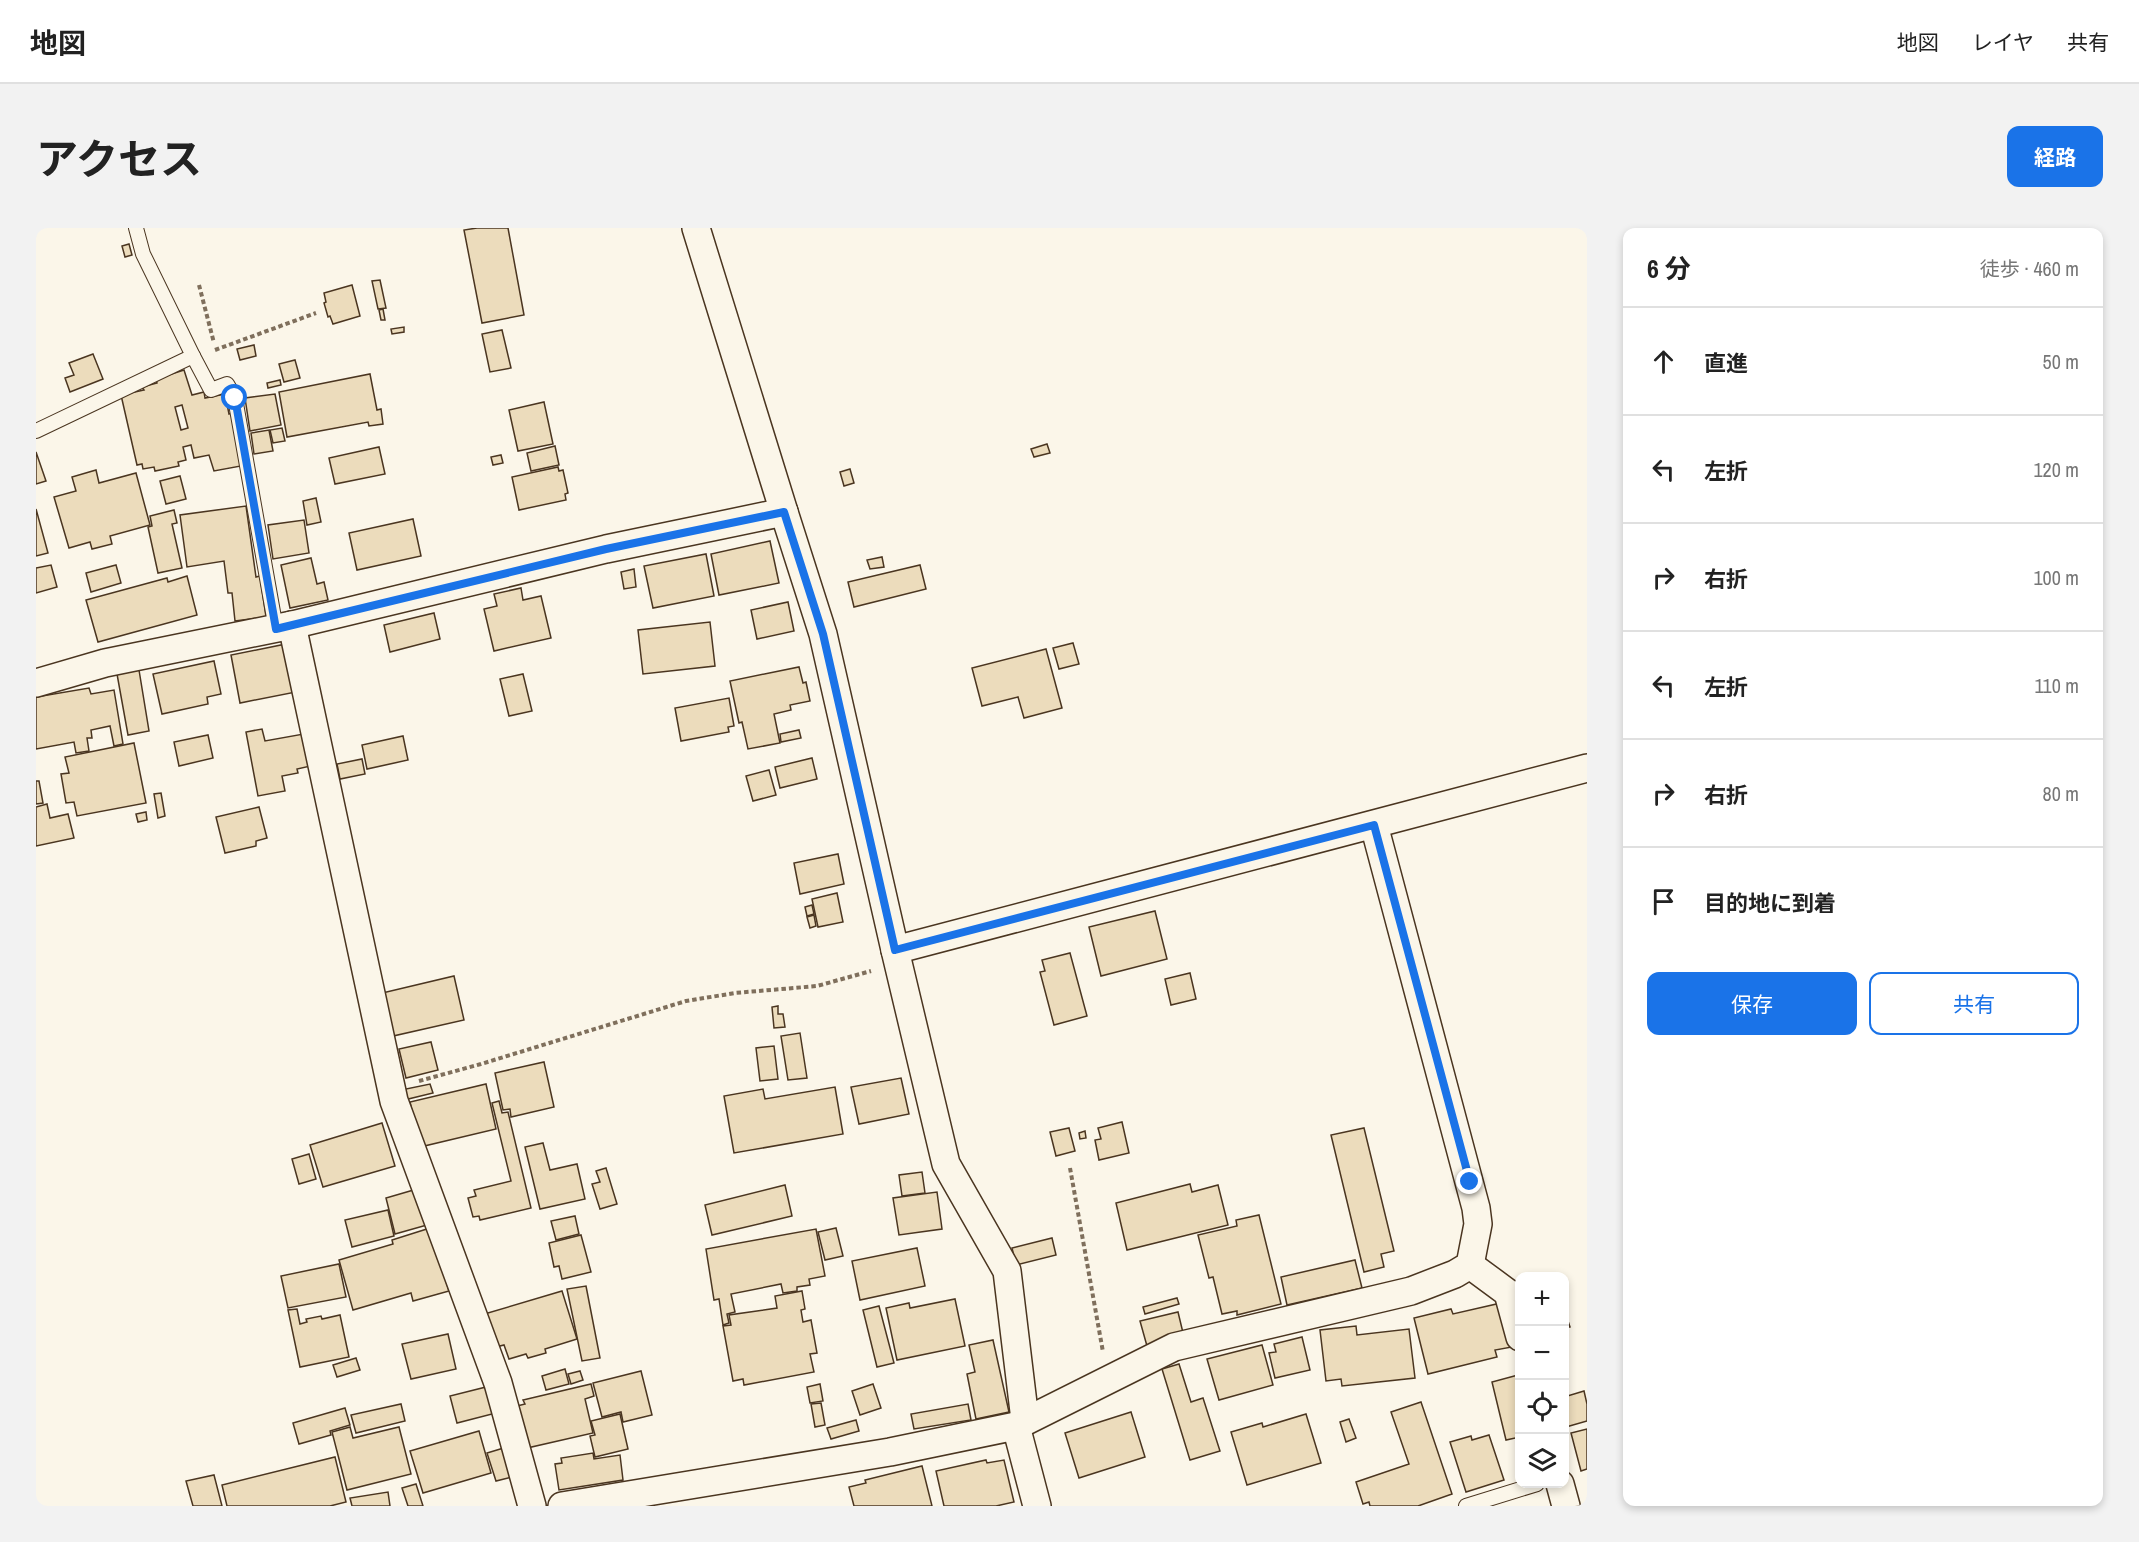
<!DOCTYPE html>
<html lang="ja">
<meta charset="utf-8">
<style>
body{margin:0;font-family:"Archivo Narrow","Noto Sans JP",sans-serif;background:#f2f2f2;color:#222}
.controls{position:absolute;right:18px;bottom:18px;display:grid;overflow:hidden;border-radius:12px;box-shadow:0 3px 9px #0003}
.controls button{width:54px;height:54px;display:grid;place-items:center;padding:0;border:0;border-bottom:2px solid #e0e0e0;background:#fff;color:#222;font:30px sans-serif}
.stop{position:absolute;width:18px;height:18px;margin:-14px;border:4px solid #1a73e8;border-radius:50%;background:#fff}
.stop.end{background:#1a73e8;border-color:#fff;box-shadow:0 2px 6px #0008}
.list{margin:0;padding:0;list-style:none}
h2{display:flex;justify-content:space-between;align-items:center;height:78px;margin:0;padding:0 24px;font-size:26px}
h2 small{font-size:20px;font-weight:400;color:#767676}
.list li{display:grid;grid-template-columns:39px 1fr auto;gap:18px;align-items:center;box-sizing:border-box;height:108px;padding:0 24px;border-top:2px solid #e0e0e0}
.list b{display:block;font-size:22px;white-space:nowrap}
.list em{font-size:20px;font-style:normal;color:#767676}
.actions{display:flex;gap:12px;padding:18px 24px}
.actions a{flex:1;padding:14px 0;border:2px solid #1a73e8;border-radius:12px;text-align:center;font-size:21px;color:#1a73e8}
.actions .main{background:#1a73e8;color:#fff}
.icon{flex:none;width:33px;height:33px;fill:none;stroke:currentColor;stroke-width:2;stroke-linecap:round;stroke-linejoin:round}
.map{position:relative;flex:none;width:1551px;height:1278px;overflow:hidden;border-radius:12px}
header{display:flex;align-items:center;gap:36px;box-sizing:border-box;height:84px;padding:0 30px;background:#fff;border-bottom:2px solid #e0e0e0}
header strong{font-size:28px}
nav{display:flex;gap:33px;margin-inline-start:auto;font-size:21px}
.intro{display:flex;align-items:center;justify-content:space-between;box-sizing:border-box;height:144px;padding:0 36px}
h1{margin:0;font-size:42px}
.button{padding:15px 27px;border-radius:12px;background:#1a73e8;color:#fff;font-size:21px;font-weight:700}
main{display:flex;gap:36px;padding:0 36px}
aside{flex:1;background:#fff;border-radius:12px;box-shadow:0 3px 9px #0003}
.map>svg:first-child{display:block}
.building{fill:#ecdcbc;stroke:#4a3520;stroke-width:1.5;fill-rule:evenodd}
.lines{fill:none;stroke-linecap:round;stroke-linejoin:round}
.lane-casing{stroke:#4a3520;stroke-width:16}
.street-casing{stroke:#4a3520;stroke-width:30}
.path{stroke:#7f6f5c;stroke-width:4;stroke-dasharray:4.5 3;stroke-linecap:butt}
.lane{stroke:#fbf6e9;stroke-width:14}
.street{stroke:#fbf6e9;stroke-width:27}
.route{stroke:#1a73e8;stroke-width:8}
</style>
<header>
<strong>地図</strong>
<nav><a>地図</a><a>レイヤ</a><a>共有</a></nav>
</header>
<div class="intro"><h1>アクセス</h1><a class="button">経路</a></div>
<main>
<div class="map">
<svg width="1551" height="1278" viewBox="0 0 1551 1278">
<rect width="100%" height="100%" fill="#fbf6e9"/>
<g class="building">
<path d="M441,0H472L488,87L446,95L428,2Z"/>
<path d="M93,16L96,27L89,29L86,18Z"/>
<path d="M344,52L350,80L342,81L336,53Z"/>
<path d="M316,57L324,88L297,96L294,88L292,89L288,75L290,74L288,65Z"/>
<path d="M347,81L349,92H345L343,82Z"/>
<path d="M368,99V104L356,106L355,101Z"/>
<path d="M466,102L475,140L454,144L446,106Z"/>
<path d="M218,117L220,128L204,132L201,121Z"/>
<path d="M57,126L67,151L34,164L29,150L38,147L33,135Z"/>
<path d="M259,132L264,150L248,154L243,136Z"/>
<path d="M148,142L156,167L168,164L169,170L189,166L193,186L196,185L205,238L178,243L173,227L158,230L155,217L147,219L150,232L142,234L143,238L119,243L118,239L107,241L106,236L101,237L85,167L108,162L106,159L121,155L120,151ZM146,177L152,200L145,202L139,179Z"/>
<path d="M334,146L341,182L345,181L347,196L333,198L332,194L251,209L243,164Z"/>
<path d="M244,152L245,157L232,160L231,155Z"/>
<path d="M239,166L245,197L214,203L209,170Z"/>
<path d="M508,174L517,216L482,223L473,182Z"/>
<path d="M246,200L249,213L237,215L234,202Z"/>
<path d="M233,202L237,223L218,226L215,205Z"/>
<path d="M1011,216L1014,225L998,229L995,221Z"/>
<path d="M519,218L523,237L495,243L491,225Z"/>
<path d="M343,219L349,246L299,256L293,230Z"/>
<path d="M0,224L10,253L0,256Z"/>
<path d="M465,227L467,235L457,237L455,229Z"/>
<path d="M522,239L523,243L527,242L532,265L529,266L530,272L483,282L476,249Z"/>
<path d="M814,241L818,255L808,258L804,244Z"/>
<path d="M60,242L63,255L100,245L114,297L74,308L76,316L56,321L54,314L33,320L18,269L40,263L36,249Z"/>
<path d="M144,248L150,271L130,276L124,253Z"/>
<path d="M280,270L285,294L271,297L267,273Z"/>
<path d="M210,278L220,349L224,348L230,389L199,393L196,365H192L188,333L151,339L144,287Z"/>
<path d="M0,281L12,325L0,328Z"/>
<path d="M138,282L141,295L136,296L146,340L122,345L112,299L116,298L114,288Z"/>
<path d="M377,291L385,328L321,342L313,305Z"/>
<path d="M268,292L273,325L237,331L232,297Z"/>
<path d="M734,313L743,355L683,367L675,326Z"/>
<path d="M670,326L678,368L617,380L608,338Z"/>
<path d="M846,329L848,339L834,341L831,332Z"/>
<path d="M275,330L281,356L288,354L292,372L254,380L245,337Z"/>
<path d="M15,337L21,359L0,365V340Z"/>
<path d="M80,337L85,355L55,364L50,345Z"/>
<path d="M884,337L890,361L818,379L812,354Z"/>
<path d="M598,341L600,359L588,361L585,344Z"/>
<path d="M151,348L161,387L62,414L50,372L131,350L132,354Z"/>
<path d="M485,360L487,372L505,368L515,410L458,423L448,381L461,378L458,366Z"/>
<path d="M752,374L758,403L721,411L715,382Z"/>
<path d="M398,385L404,411L354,424L348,397Z"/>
<path d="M674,394L679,438L607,446L602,402Z"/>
<path d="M1037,415L1043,436L1023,441L1017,420Z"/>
<path d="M250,416L260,464L204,475L195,427Z"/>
<path d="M1010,421L1026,480L988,490L982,469L946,478L936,440Z"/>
<path d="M178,433L185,466L171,469L172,476L126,486L117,446Z"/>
<path d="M763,439L767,455L770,454L774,473L754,477L755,482L738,486L744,515L712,521L706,494L703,495L694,453Z"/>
<path d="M103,442L113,503L92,507L81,446Z"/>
<path d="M487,446L496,483L473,488L464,451Z"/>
<path d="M53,460L55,466L78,462L87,516L78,518L74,498L55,502L56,510H51L53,523L40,525L38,514L0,521V469Z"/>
<path d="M693,470L698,498L692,499L693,504L645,513L639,480Z"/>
<path d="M226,501L229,513L273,505L279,537L261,541L262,545L246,548L249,563L222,568L210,504Z"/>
<path d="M763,502L765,510L745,514L744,506Z"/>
<path d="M172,507L177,530L143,538L138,514Z"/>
<path d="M367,508L372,532L331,541L326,517Z"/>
<path d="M98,515L110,575L41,588L38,574L30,575L25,546L33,545L29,529Z"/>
<path d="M776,530L781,551L744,560L739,539Z"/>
<path d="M326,531L329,546L304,551L301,536Z"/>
<path d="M733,542L740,567L717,573L710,548Z"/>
<path d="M0,553H3L7,575L0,576Z"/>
<path d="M125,565L129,588L122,590L118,566Z"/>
<path d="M11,576L14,590L32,586L38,610L0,618V579Z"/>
<path d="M223,579L231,610L220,613V618L189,625L180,589Z"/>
<path d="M110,584L111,592L102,594L100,586Z"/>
<path d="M802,626L808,656L764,666L758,635Z"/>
<path d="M801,665L807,694L782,699L776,671Z"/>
<path d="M776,677L778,686L771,688L769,679Z"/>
<path d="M1119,683L1131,731L1065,748L1053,699Z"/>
<path d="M778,687L780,698L774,700L771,689Z"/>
<path d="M1034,725L1051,788L1018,797L1004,744L1009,743L1006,732Z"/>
<path d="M1154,745L1160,771L1135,777L1129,751Z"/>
<path d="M418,748L428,792L357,808L342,766Z"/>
<path d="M742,778V786H747L749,799L738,800L736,779Z"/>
<path d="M764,805L771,850L752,852L745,808Z"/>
<path d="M395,814L402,842L370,850L363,821Z"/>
<path d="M738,818L742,851L724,853L720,820Z"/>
<path d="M508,834L518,879L475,889L474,881L467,882L459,845Z"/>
<path d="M865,850L873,886L823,896L815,859Z"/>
<path d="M394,856L397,865L368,872L365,862Z"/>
<path d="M450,856L460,901L384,919L374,874Z"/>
<path d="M799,859L807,906L698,925L688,868L727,861L729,871Z"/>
<path d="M463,873L466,885L472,884L495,980L444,992L443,988L437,989L432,970L440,968L438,962L475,953L456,875Z"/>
<path d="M1086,894L1093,925L1063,932L1059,912L1065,911L1062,900Z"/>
<path d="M346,895L359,938L287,959L274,917Z"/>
<path d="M1033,900L1039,923L1020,928L1014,904Z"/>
<path d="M1328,900L1358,1023L1345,1026L1348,1039L1328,1044L1295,907Z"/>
<path d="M1049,903L1050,910L1044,911L1043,905Z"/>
<path d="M507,915L514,942L541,936L549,971L504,981L489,919Z"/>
<path d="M273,926L280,951L263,956L256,931Z"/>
<path d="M570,940L581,976L564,981L556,956L564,954L560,943Z"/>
<path d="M886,944L889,965L866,968L863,947Z"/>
<path d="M1154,956L1156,964L1182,957L1192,997L1091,1022L1080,975Z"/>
<path d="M749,957L756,988L676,1007L669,977Z"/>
<path d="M381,961L391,997L359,1006L350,970Z"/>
<path d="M901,964L906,1001L863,1007L857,970Z"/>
<path d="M352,982L358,1008L316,1019L309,992Z"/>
<path d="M1223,987L1245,1076L1201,1087V1083L1186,1086L1177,1049L1173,1050L1162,1007L1201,998L1200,992Z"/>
<path d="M539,988L543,1006L520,1012L515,993Z"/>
<path d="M394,1000L413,1063L377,1073L375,1065L317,1082L303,1032L357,1016L356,1012Z"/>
<path d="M800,1000L807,1028L789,1032L782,1004Z"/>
<path d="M780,1001L789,1048L773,1051L774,1057L761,1059V1063L747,1065L745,1056L695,1066L699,1084L691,1086L693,1095L687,1097L683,1071L678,1072L670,1021Z"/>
<path d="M545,1007L555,1044L526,1051L523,1038L518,1039L513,1015Z"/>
<path d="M1016,1010L1020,1027L980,1037L976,1020Z"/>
<path d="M881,1020L889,1058L824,1072L816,1033Z"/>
<path d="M1319,1032L1326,1060L1251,1077L1245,1049Z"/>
<path d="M303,1036L310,1069L252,1080L245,1048Z"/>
<path d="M550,1058L564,1130L546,1133L531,1061Z"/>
<path d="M526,1063L541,1111L509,1121L510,1125L492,1130L490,1126L473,1131L468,1117L456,1120L445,1087Z"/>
<path d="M766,1063L769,1081L765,1082L767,1094L775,1092L781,1125L774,1126L778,1144L708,1157L707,1151L697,1153L687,1098L695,1097L693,1087L741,1080L739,1068Z"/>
<path d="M1141,1070L1143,1076L1109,1086L1107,1079Z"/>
<path d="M919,1071L929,1118L861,1132L850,1080L873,1075L874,1080Z"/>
<path d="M1465,1075L1476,1119L1459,1122L1461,1129L1392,1146L1378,1090L1415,1081L1417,1086Z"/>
<path d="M843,1078L858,1135L841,1139L827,1082Z"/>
<path d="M261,1081L264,1096L271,1094L270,1091L285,1088L286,1091L304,1087L313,1129L264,1139L252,1082Z"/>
<path d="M1528,1081L1534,1099L1528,1100Z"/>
<path d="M1142,1084L1148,1109L1111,1118L1104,1093Z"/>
<path d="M1320,1098L1321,1107L1373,1101L1379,1150L1306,1158L1305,1151L1290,1153L1284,1102Z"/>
<path d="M412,1106L420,1141L375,1151L366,1116Z"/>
<path d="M1266,1109L1274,1142L1239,1150L1233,1125L1240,1124L1238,1116Z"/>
<path d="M957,1112L973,1184L940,1191L931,1146L939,1144L933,1117Z"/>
<path d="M1226,1117L1237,1157L1183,1172L1171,1131Z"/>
<path d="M320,1130L324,1142L301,1149L297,1137Z"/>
<path d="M1143,1136L1155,1174L1167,1170L1184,1223L1154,1232L1126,1141Z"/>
<path d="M529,1141L533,1156L510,1162L506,1148Z"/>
<path d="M544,1143L547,1152L535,1156L532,1146Z"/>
<path d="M605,1143L616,1187L587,1194L585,1184L566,1189L557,1155Z"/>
<path d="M1482,1147L1484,1209L1470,1212L1456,1154Z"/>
<path d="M555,1156L558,1168L549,1171L557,1205L491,1220L481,1178L489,1176L487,1172Z"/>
<path d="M784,1156L787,1173L774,1175L771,1159Z"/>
<path d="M837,1156L845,1180L824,1187L816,1163Z"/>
<path d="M454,1158L460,1185L421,1195L414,1168Z"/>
<path d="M1548,1163L1551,1176V1193L1530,1199L1528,1169Z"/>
<path d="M1385,1174L1416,1266L1382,1278H1334L1333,1274L1327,1276L1320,1254L1373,1236L1355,1184Z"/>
<path d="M785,1175L789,1197L779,1199L775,1176Z"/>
<path d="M365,1176L369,1193L320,1205L315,1187Z"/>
<path d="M932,1176L935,1192L878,1201L875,1186Z"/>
<path d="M309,1180L314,1197L294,1203L295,1207L263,1216L257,1195Z"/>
<path d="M1095,1184L1109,1229L1043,1250L1029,1205Z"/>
<path d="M584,1186L592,1221L559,1229L554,1208L559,1207L555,1193Z"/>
<path d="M1270,1186L1285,1235L1211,1257L1195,1204L1226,1195L1227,1199Z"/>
<path d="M1313,1191L1320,1210L1310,1214L1304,1194Z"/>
<path d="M820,1192L823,1203L795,1211L791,1200Z"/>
<path d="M314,1199L317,1210L363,1199L375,1246L311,1262L296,1204Z"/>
<path d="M1551,1201V1241L1545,1243L1535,1205Z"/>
<path d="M443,1203L455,1245L387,1265L374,1223Z"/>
<path d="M1453,1207L1468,1252L1430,1264L1414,1214L1435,1208L1436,1212Z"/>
<path d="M471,1219L480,1248L460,1253L451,1225Z"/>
<path d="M557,1225L558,1231L584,1227L587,1252L523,1262L519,1236L526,1235L525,1230Z"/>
<path d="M299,1229L310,1274L294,1278H191L186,1257Z"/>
<path d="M950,1232L951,1235L968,1232L978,1274L960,1278H908L900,1243Z"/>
<path d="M886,1238L896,1278H818L813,1259L830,1255L829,1252Z"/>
<path d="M178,1247L186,1278H157L150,1253Z"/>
<path d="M380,1256L387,1278H372L366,1260Z"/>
<path d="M352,1264L354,1278H316L314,1270Z"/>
</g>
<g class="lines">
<defs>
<g id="lane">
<path d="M157,128L175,162L191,156L199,170L240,401"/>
<path d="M0,203L157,128L107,26L100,0"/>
<path d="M1430,1278L1501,1256"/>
</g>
<g id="street">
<path d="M660,0L748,284L787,406L859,722L1551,540"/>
<path d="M256,397L358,873L462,1155L496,1278"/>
<path d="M0,455L69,435L256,397L570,321L748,284"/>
<path d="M859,722L910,936L971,1043L989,1192"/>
<path d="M1434,1037L1472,1065L1484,1109"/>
<path d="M980,1198L1001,1278"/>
<path d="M1524,1256L1530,1278"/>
<path d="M526,1278L854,1224L980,1198L1138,1119L1375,1063L1419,1046L1434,1037L1442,996L1440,980L1338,597"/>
</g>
</defs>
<use href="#lane" class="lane-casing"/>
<use href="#street" class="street-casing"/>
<g class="path">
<path d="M163,57L178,115"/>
<path d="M179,122L280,85"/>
<path d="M383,853L445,836L650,773L699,765L781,758L835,743"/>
<path d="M1034,940L1067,1124"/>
</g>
<use href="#lane" class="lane"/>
<use href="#street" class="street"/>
</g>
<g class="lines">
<path class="route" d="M199,170L240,401L570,321L748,284L787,406L859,722L1338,597L1434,954"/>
</g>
</svg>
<div class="controls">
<button>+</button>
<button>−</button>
<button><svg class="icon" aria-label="locate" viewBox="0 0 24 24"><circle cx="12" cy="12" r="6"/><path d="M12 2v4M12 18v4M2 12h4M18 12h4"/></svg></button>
<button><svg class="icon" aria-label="layers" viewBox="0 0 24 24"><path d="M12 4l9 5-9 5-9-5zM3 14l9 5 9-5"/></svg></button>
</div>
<div class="stop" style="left:199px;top:170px"></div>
<div class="stop end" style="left:1434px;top:954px"></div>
</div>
<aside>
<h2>6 分<small>徒歩 · 460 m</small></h2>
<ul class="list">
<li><svg class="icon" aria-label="ahead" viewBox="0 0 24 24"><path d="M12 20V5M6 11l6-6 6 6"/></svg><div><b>直進</b></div><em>50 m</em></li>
<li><svg class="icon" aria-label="left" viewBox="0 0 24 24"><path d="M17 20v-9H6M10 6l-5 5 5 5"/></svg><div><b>左折</b></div><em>120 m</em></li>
<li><svg class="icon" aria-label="right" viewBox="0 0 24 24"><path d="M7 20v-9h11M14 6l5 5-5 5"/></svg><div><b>右折</b></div><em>100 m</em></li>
<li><svg class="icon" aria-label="left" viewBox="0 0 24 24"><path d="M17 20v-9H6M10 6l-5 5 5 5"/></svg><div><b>左折</b></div><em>110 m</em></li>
<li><svg class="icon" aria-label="right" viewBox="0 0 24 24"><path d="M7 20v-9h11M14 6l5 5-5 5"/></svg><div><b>右折</b></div><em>80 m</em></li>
<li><svg class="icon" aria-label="arrive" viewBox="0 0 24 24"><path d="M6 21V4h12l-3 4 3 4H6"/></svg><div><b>目的地に到着</b></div></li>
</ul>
<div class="actions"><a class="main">保存</a><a>共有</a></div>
</aside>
</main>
